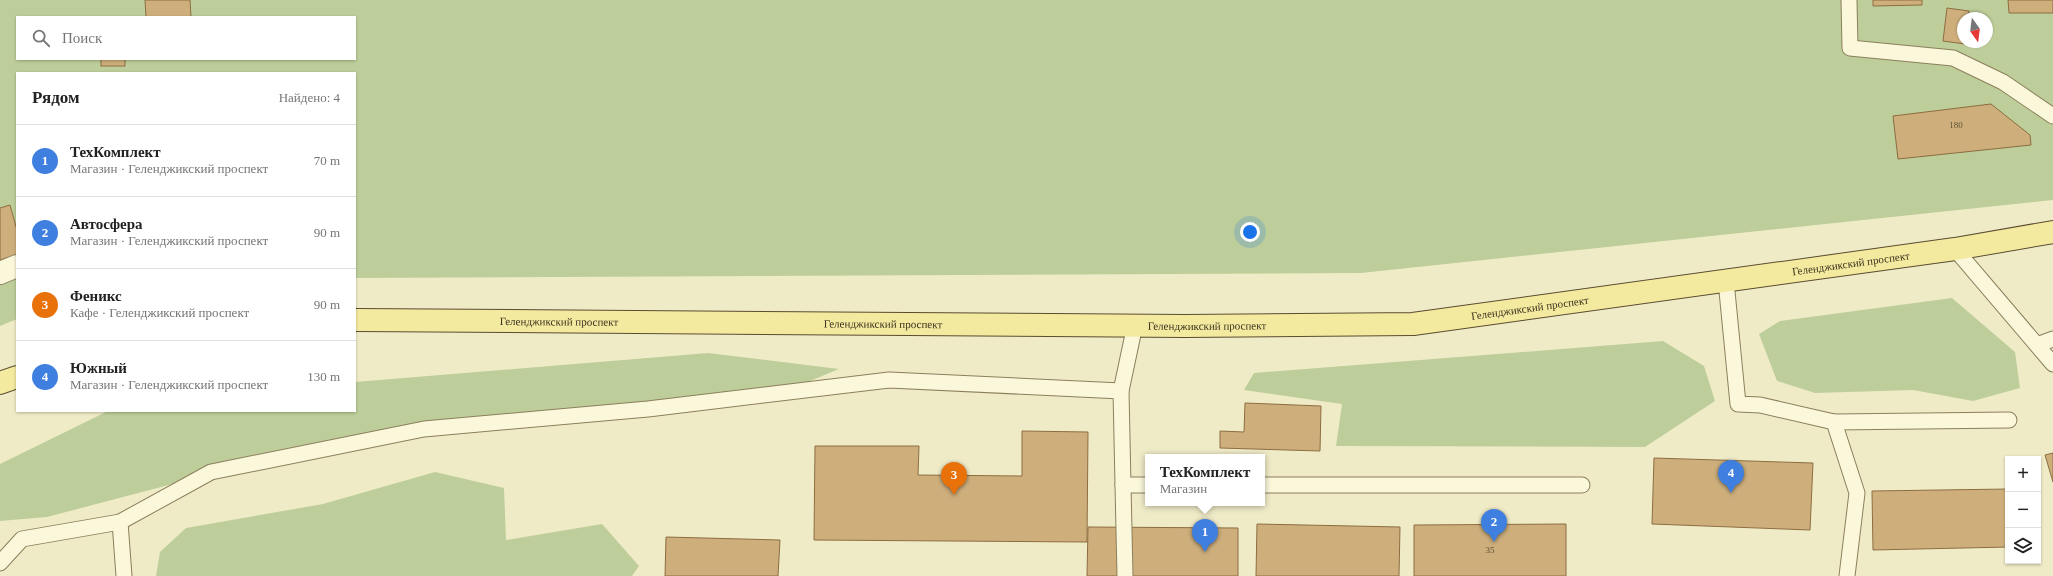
<!DOCTYPE html>
<html lang="ru">
<meta charset="utf-8">
<style>
body{margin:0;font-family:"Times New Roman",serif;background:#f2f2f2;color:#222}
.controls{position:absolute;right:12px;bottom:12px;display:grid;overflow:hidden;border-radius:0px;box-shadow:0 1px 3px #0004}
.controls button{width:36px;height:36px;display:grid;place-items:center;padding:0;border:0;border-bottom:1px solid #e0e0e0;background:#fff;color:#222;font:20px sans-serif}
.compass{position:absolute;left:1957px;top:12px;width:36px;height:36px;border-radius:50%;background:#fff;box-shadow:0 1px 3px #0004;rotate:166deg}
.you{position:absolute;left:1250px;top:232px;width:14px;height:14px;margin:-10px;border:3px solid #fff;border-radius:50%;background:#1a73e8;box-shadow:0 0 0 6px #1a73e833}
.badge{display:grid;place-items:center;width:26px;height:26px;border-radius:50%;background:#0f766e;color:#fff;font-size:13px;font-weight:700}
.pin{position:absolute;translate:-50% -33px;filter:drop-shadow(0 1px 2px #0008)}
.pin::after{content:'';position:absolute;top:21px;width:14px;height:12px;background:inherit;clip-path:polygon(0 0,100% 0,50% 100%)}
.popup{position:absolute;left:1145px;top:454px;width:120px;height:52px;box-sizing:border-box;display:grid;place-content:center;border-radius:0px;background:#fff;filter:drop-shadow(0 1px 3px #0005);font-size:13px;white-space:nowrap;color:#767676}
.popup b{font-size:15px;color:#222}
.popup::after{content:'';position:absolute;left:50%;top:100%;margin-left:-8px;border:8px solid transparent;border-top-color:#fff}
.list{margin:0;padding:0;list-style:none}
h2{display:flex;justify-content:space-between;align-items:center;height:52px;margin:0;padding:0 16px;font-size:17px}
h2 small{font-size:13px;font-weight:400;color:#767676}
.list li{display:grid;grid-template-columns:26px 1fr auto;gap:12px;align-items:center;box-sizing:border-box;height:72px;padding:0 16px;border-top:1px solid #e0e0e0}
.list b{display:block;font-size:15px;white-space:nowrap}
.list p{margin:0;font-size:13px;white-space:nowrap;color:#767676}
.list em{font-size:13px;font-style:normal;color:#767676}
.icon{flex:none;width:22px;height:22px;fill:none;stroke:currentColor;stroke-width:2;stroke-linecap:round;stroke-linejoin:round}
.map{position:relative;flex:none;width:2053px;height:576px;overflow:hidden}
.search{position:absolute;background:#fff;box-shadow:0 1px 3px #0004;left:16px;top:16px;width:340px;height:44px;display:flex;align-items:center;gap:10px;box-sizing:border-box;padding:0 14px;border-radius:0px;color:#767676;font-size:15px}
.panel{position:absolute;background:#fff;box-shadow:0 1px 3px #0004;left:16px;top:72px;width:340px;height:340px;border-radius:0px}
.map>svg:first-child{display:block}
.green{fill:#bece9a;fill-rule:evenodd}
.building{fill:#ceaf7c;stroke:#8c6d41}
.lines{fill:none;stroke-linecap:round;stroke-linejoin:round}
.service-casing{stroke:#8c7f5c;stroke-width:17}
.minor-casing{stroke:#8c7f5c;stroke-width:24}
.primary-casing{stroke:#5a4c30;stroke-width:24}
.service{stroke:#faf7db;stroke-width:15}
.minor{stroke:#faf7db;stroke-width:22}
.primary{stroke:#f3e99f;stroke-width:22}
.labels{text-anchor:middle;dominant-baseline:central;stroke-width:3;stroke-linejoin:round;paint-order:stroke}
.number-label{font-size:9px;fill:#605237}
.street-label{font-size:11px;fill:#3c3320;stroke:#f7f4d7}
</style>
<div class="map">
<svg width="2053" height="576" viewBox="0 0 2053 576">
<rect width="100%" height="100%" fill="#f0ebc7"/>
<g class="green">
<path d="M0,0H2053V200L1361,273L355,278V73H17V319L0,326ZM17,17H355V59H17ZM1963,18H1987V42H1963Z"/>
<path d="M1952,298L2015,352L2020,388L1973,401L1913,390L1815,393L1777,381L1759,334L1780,321Z"/>
<path d="M1663,341L1704,366L1715,401L1645,447L1336,446L1342,404L1244,390L1254,373Z"/>
<path d="M708,353L839,369L781,393L494,421L241,466L47,517L0,521V464L108,411H355V382Z"/>
<path d="M435,472L504,488L506,540L602,524L639,566L632,576H156L160,552L186,528L323,504Z"/>
</g>
<g class="building">
<path d="M145,0H190L191,17H146Z"/>
<path d="M1873,0H1922V5L1873,6Z"/>
<path d="M2008,0H2053V13H2009Z"/>
<path d="M1947,8L1969,11L1968,18H1963V42L1965,44L1943,41Z"/>
<rect x="101" y="59" width="24" height="7"/>
<path d="M1991,104L2030,135L2031,145L1898,159L1893,116Z"/>
<path d="M10,205L17,230V255L0,260V208Z"/>
<path d="M1245,403L1321,406L1320,451L1220,448V431L1244,432Z"/>
<path d="M1022,431L1088,432L1087,542L814,540L815,446H919L918,475L1022,476Z"/>
<path d="M2053,453V482L2045,455Z"/>
<path d="M1654,458L1813,463L1810,530L1652,524Z"/>
<path d="M2008,489V547L1873,550L1872,491Z"/>
<path d="M1257,524L1400,527L1399,576H1256Z"/>
<path d="M1566,524V576H1414V525Z"/>
<path d="M1088,527L1238,528V576H1087Z"/>
<path d="M666,537L780,540L778,576H665Z"/>
</g>
<g class="lines">
<defs>
<g id="service">
<path d="M1849,0L1850,48L1953,58L2003,82L2053,116"/>
<path d="M1955,249L2053,364"/>
<path d="M1726,281L1738,404L1760,405L1834,422L1857,493L1847,576"/>
<path d="M2037,345L2053,339"/>
<path d="M1121,391L1135,325"/>
<path d="M1834,422L2009,420"/>
<path d="M1123,485L1125,576"/>
<path d="M1262,485H1582"/>
<path d="M120,522L124,576"/>
<path d="M0,563L22,539L120,522L211,472L424,429L648,409L889,380L1121,391L1123,485H1148"/>
</g>
<path id="minor" d="M0,273L17,266"/>
<g id="primary">
<path id="s1" d="M355,320L1185,326L1413,324L1955,249L2053,232"/>
<path d="M0,383L17,377"/>
</g>
</defs>
<use href="#service" class="service-casing"/>
<use href="#minor" class="minor-casing"/>
<use href="#primary" class="primary-casing"/>
<use href="#service" class="service"/>
<use href="#minor" class="minor"/>
<use href="#primary" class="primary"/>
</g>
<g class="labels">
<g class="number-label">
<text x="1956" y="125">180</text>
<text x="1490" y="550">35</text>
</g>
<g class="street-label">
<text stroke="none"><textPath href="#s1" startOffset="1500">Геленджикский проспект</textPath></text>
<text stroke="none"><textPath href="#s1" startOffset="1176">Геленджикский проспект</textPath></text>
<text stroke="none"><textPath href="#s1" startOffset="204">Геленджикский проспект</textPath></text>
<text stroke="none"><textPath href="#s1" startOffset="528">Геленджикский проспект</textPath></text>
<text stroke="none"><textPath href="#s1" startOffset="852">Геленджикский проспект</textPath></text>
</g>
</g>
</svg>
<div class="controls">
<button>+</button>
<button>−</button>
<button><svg class="icon" aria-label="layers" viewBox="0 0 24 24"><path d="M12 4l9 5-9 5-9-5zM3 14l9 5 9-5"/></svg></button>
</div>
<svg class="compass" viewBox="-18 -18 36 36"><path d="M0-13l5 13h-10z" fill="#e53935"/><path d="M0 13l5-13h-10z" fill="#767676"/></svg>
<div class="you"></div>
<div class="pin badge" style="left:1205px;top:552px;background:#3f7fe0">1</div>
<div class="popup"><b>ТехКомплект</b>Магазин</div>
<div class="pin badge" style="left:1494px;top:542px;background:#3f7fe0">2</div>
<div class="pin badge" style="left:954px;top:495px;background:#e8710a">3</div>
<div class="pin badge" style="left:1731px;top:493px;background:#3f7fe0">4</div>
<div class="search"><svg class="icon" aria-label="search" viewBox="0 0 24 24"><circle cx="10" cy="10" r="6"/><path d="M15 15l6 6"/></svg>Поиск</div>
<section class="panel">
<h2>Рядом<small>Найдено: 4</small></h2>
<ul class="list">
<li><span class="badge" style="background:#3f7fe0">1</span><div><b>ТехКомплект</b><p>Магазин · Геленджикский проспект</p></div><em>70 m</em></li>
<li><span class="badge" style="background:#3f7fe0">2</span><div><b>Автосфера</b><p>Магазин · Геленджикский проспект</p></div><em>90 m</em></li>
<li><span class="badge" style="background:#e8710a">3</span><div><b>Феникс</b><p>Кафе · Геленджикский проспект</p></div><em>90 m</em></li>
<li><span class="badge" style="background:#3f7fe0">4</span><div><b>Южный</b><p>Магазин · Геленджикский проспект</p></div><em>130 m</em></li>
</ul>
</section>
</div>
